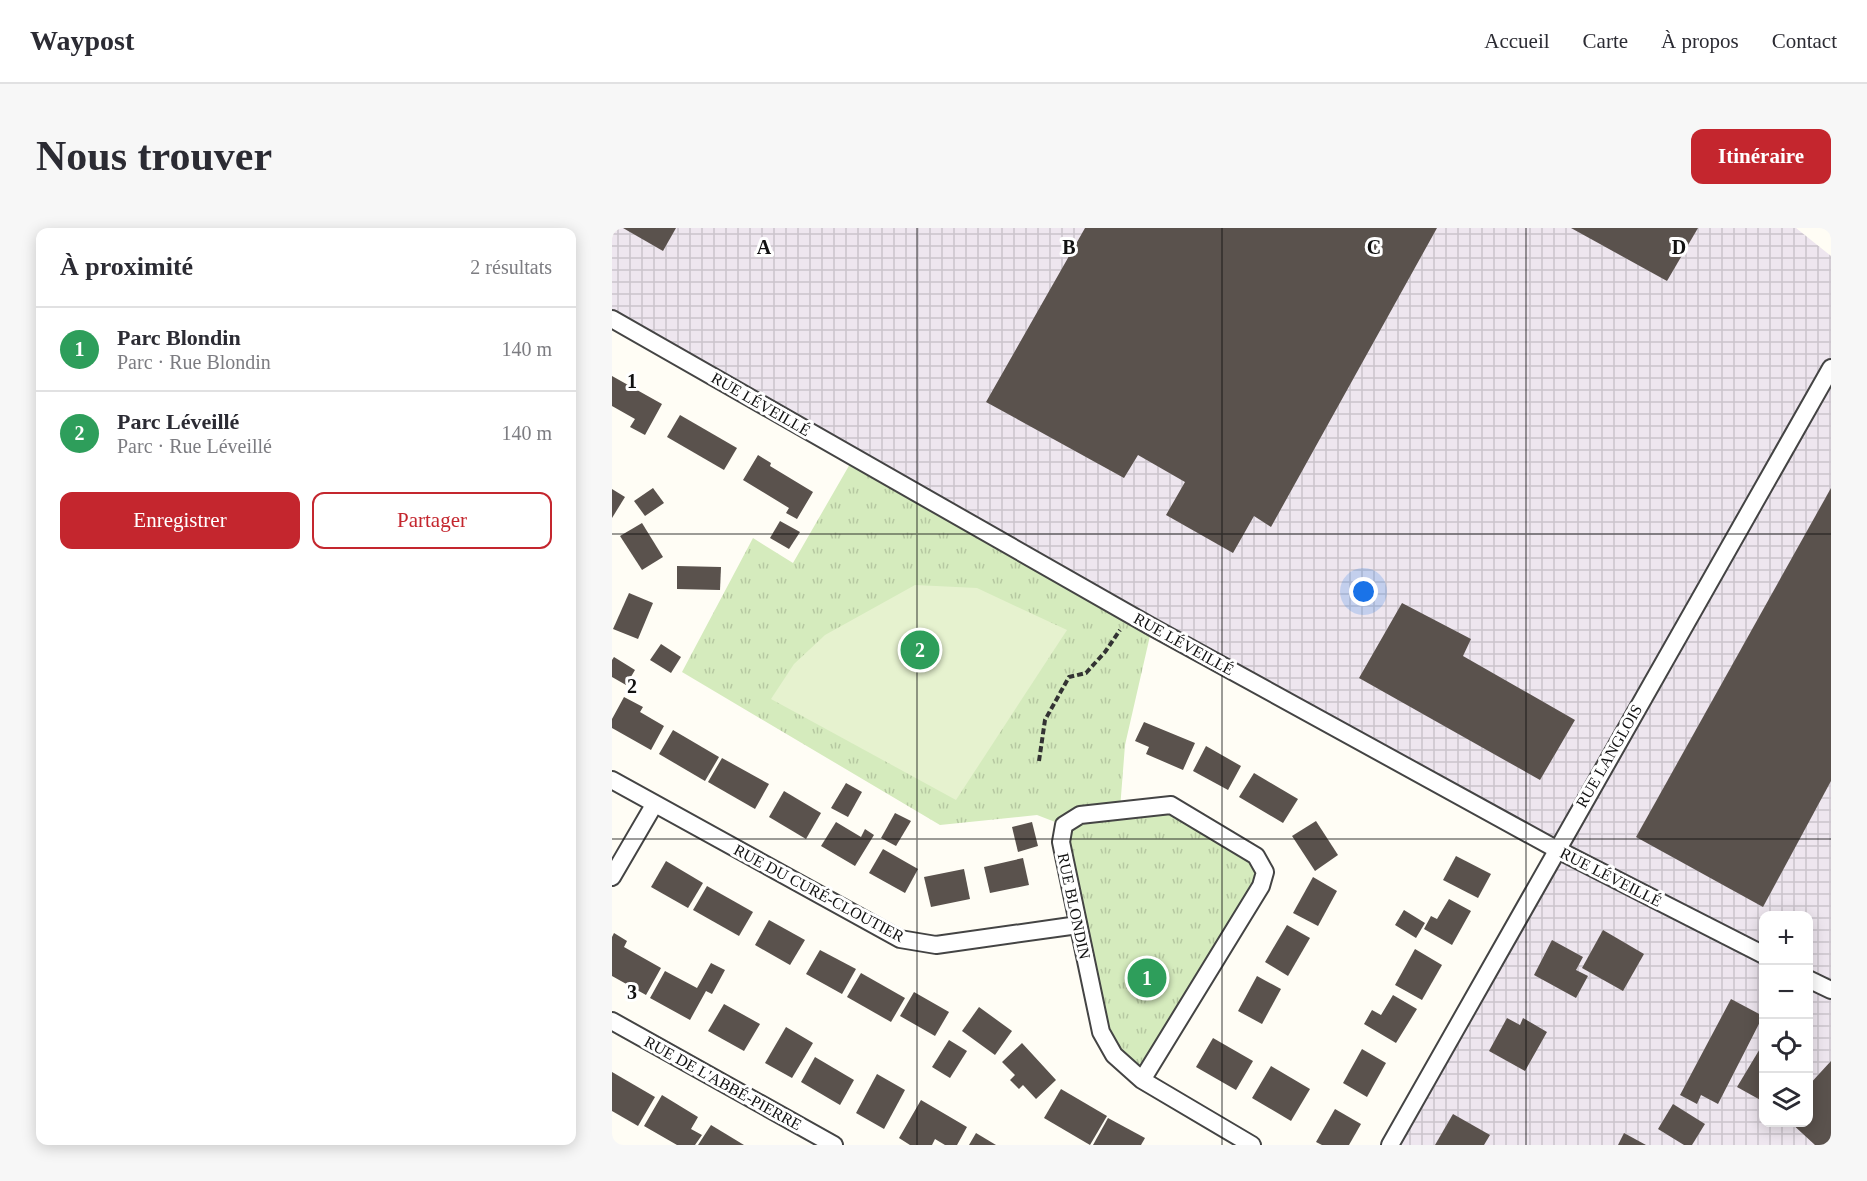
<!DOCTYPE html>
<html lang="fr">
<meta charset="utf-8">
<style>
body{margin:0;font-family:Georgia,serif;background:#f7f7f7;color:#2b2b33}
.controls{position:absolute;right:18px;bottom:18px;display:grid;overflow:hidden;border-radius:12px;box-shadow:0 3px 15px #0003}
.controls button{width:54px;height:54px;display:grid;place-items:center;padding:0;border:0;border-bottom:2px solid #e1e1e2;background:#fff;color:#2b2b33;font:30px sans-serif}
.you{position:absolute;left:752px;top:364px;width:21px;height:21px;margin:-15px;border:4px solid #fff;border-radius:50%;background:#1a73e8;box-shadow:0 0 0 9px #1a73e833}
.badge{display:grid;place-items:center;width:39px;height:39px;border-radius:50%;background:#c4262e;color:#fff;font-size:20px;font-weight:700}
.pin{position:absolute;translate:-50% -50%;border:3px solid #fff;box-shadow:0 2px 6px #0006}
.list{margin:0;padding:0;list-style:none}
h2{display:flex;justify-content:space-between;align-items:center;height:78px;margin:0;padding:0 24px;font-size:26px}
h2 small{font-size:20px;font-weight:400;color:#7c7c81}
.list li{display:grid;grid-template-columns:39px 1fr auto;gap:18px;align-items:center;box-sizing:border-box;height:84px;padding:0 24px;border-top:2px solid #e1e1e2}
.list b{display:block;font-size:22px;white-space:nowrap}
.list p{margin:0;font-size:20px;white-space:nowrap;color:#7c7c81}
.list em{font-size:20px;font-style:normal;color:#7c7c81}
.actions{display:flex;gap:12px;padding:18px 24px}
.actions a{flex:1;padding:14px 0;border:2px solid #c4262e;border-radius:12px;text-align:center;font-size:21px;color:#c4262e}
.actions .main{background:#c4262e;color:#fff}
.icon{flex:none;width:33px;height:33px;fill:none;stroke:currentColor;stroke-width:2;stroke-linecap:round;stroke-linejoin:round}
.map{position:relative;flex:none;width:1219px;height:917px;overflow:hidden;border-radius:12px}
header{display:flex;align-items:center;gap:36px;box-sizing:border-box;height:84px;padding:0 30px;background:#fff;border-bottom:2px solid #e1e1e2}
header strong{font-size:28px}
nav{display:flex;gap:33px;margin-inline-start:auto;font-size:21px}
.intro{display:flex;align-items:center;justify-content:space-between;box-sizing:border-box;height:144px;padding:0 36px}
h1{margin:0;font-size:42px}
.button{padding:15px 27px;border-radius:12px;background:#c4262e;color:#fff;font-size:21px;font-weight:700}
main{display:flex;gap:36px;padding:0 36px}
aside{flex:1;background:#fff;border-radius:12px;box-shadow:0 3px 15px #0003}
.map>svg:first-child{display:block}
.industrial{fill:url(#industrial-grid);fill-rule:evenodd}
.park{fill:url(#park-tufts)}
.pitch{fill:#e6f2cf}
.building{fill:#5a524d}
.lines{fill:none;stroke-linecap:round;stroke-linejoin:round}
.street-casing{stroke:#444;stroke-width:20}
.path{stroke:#333;stroke-width:4;stroke-dasharray:6 3;stroke-linecap:butt}
.street{stroke:#fff;stroke-width:16}
.grid{fill:none;stroke:#111;stroke-width:1.5;stroke-opacity:0.55}
.labels{text-anchor:middle;dominant-baseline:central;stroke-width:6;stroke-linejoin:round;paint-order:stroke}
.street-label{font-size:16px;fill:#111;stroke:#fff}
.grid-label{font-size:20px;text-anchor:middle;font-weight:bold;fill:#111;stroke:#fff;stroke-width:6;stroke-linejoin:round;paint-order:stroke}
</style>
<header>
<strong>Waypost</strong>
<nav><a>Accueil</a><a>Carte</a><a>À propos</a><a>Contact</a></nav>
</header>
<div class="intro"><h1>Nous trouver</h1><a class="button">Itinéraire</a></div>
<main>
<aside>
<h2>À proximité<small>2 résultats</small></h2>
<ul class="list">
<li><span class="badge" style="background:#2e9e5b">1</span><div><b>Parc Blondin</b><p>Parc · Rue Blondin</p></div><em>140 m</em></li>
<li><span class="badge" style="background:#2e9e5b">2</span><div><b>Parc Léveillé</b><p>Parc · Rue Léveillé</p></div><em>140 m</em></li>
</ul>
<div class="actions"><a class="main">Enregistrer</a><a>Partager</a></div>
</aside>
<div class="map">
<svg width="1219" height="917" viewBox="0 0 1219 917">
<defs>
<pattern id="industrial-grid" width="8" height="8" patternUnits="userSpaceOnUse" patternTransform="scale(1.5)"><rect width="8" height="8" fill="#eee6ef"/><path d="M0 4h8M4 0v8" fill="none" stroke="#cbc4cc"/></pattern>
<pattern id="park-tufts" width="24" height="20" patternUnits="userSpaceOnUse" patternTransform="scale(1.5)"><rect width="24" height="20" fill="#d5ebbd"/><path d="M3 7l-1-3M5 7V3M7 7l1-3M15 17l-1-3M17 17v-4M19 17l1-3" fill="none" stroke="#b6c8a1"/></pattern>
</defs>
<rect width="100%" height="100%" fill="#fffdf5"/>
<path class="industrial" d="M0,0H1184L1219,28V917H778L944,621L0,84ZM1152,688H1196V894H1152Z"/>
<path class="park" d="M242,229L540,399L513,517L508,581L559,577L653,644L530,852L502,827L451,597L425,587L328,597L70,444L141,310L181,335Z"/>
<path class="pitch" d="M303,357L365,360L455,402L344,572L159,471L182,436L213,407Z"/>
<g class="building">
<path d="M11,0H64L51,23Z"/>
<path d="M473,0H825L659,299L642,288L621,325L554,287L573,254L526,227L512,250L374,174Z"/>
<path d="M959,0H1086L1055,53Z"/>
<path d="M0,148L50,176L33,207L18,199L23,191L0,178Z"/>
<path d="M68,187L125,220L112,242L55,209Z"/>
<path d="M146,227L159,235L158,238L201,264L185,291L174,285L177,280L131,252Z"/>
<path d="M41,260L52,275L33,288L22,273Z"/>
<path d="M1219,260V553L1151,679L1024,609Z"/>
<path d="M0,261L13,269L0,290Z"/>
<path d="M168,293L188,304L177,321L158,310Z"/>
<path d="M30,295L51,329L30,342L8,308Z"/>
<path d="M65,338L109,339L108,362L65,361Z"/>
<path d="M17,365L41,375L26,411L1,401Z"/>
<path d="M790,375L859,411L851,428L963,492L928,552L747,450Z"/>
<path d="M49,416L69,429L59,445L38,432Z"/>
<path d="M2,429L23,442L14,457L0,449V432Z"/>
<path d="M12,469L31,479L28,484L52,498L39,522L0,500V491Z"/>
<path d="M532,494L583,515L571,542L534,526L537,519L523,513Z"/>
<path d="M61,502L107,529L93,553L47,526Z"/>
<path d="M594,518L629,538L616,562L581,543Z"/>
<path d="M110,530L157,556L143,581L96,554Z"/>
<path d="M642,545L686,571L671,595L627,569Z"/>
<path d="M234,555L250,564L236,589L219,580Z"/>
<path d="M172,563L209,585L194,611L157,589Z"/>
<path d="M283,585L299,593L284,618L269,610Z"/>
<path d="M704,593L726,627L703,643L680,608Z"/>
<path d="M224,594L249,609L253,601L262,607L243,638L209,618Z"/>
<path d="M420,594L426,618L406,624L400,599Z"/>
<path d="M271,621L306,641L293,665L257,645Z"/>
<path d="M844,628L879,646L866,670L831,652Z"/>
<path d="M411,630L417,657L378,665L372,639Z"/>
<path d="M54,633L91,655L76,680L39,659Z"/>
<path d="M352,641L358,671L319,679L312,649Z"/>
<path d="M701,649L725,663L706,698L681,685Z"/>
<path d="M95,658L141,684L127,708L81,682Z"/>
<path d="M837,671L859,683L840,717L812,701L819,688L825,691Z"/>
<path d="M792,682L813,695L804,710L783,697Z"/>
<path d="M157,692L193,712L178,737L143,717Z"/>
<path d="M675,697L698,710L676,748L653,734Z"/>
<path d="M991,702L1032,726L1011,763L970,740Z"/>
<path d="M2,705L15,713L12,719L49,740L34,767L0,748V709Z"/>
<path d="M940,712L971,729L964,742L976,748L964,770L922,747Z"/>
<path d="M803,721L830,737L810,772L783,757Z"/>
<path d="M208,722L244,741L230,766L194,746Z"/>
<path d="M99,735L113,742L100,766L94,763L78,792L38,770L53,743L85,760Z"/>
<path d="M249,745L293,770L279,794L235,769Z"/>
<path d="M645,748L669,761L650,796L626,783Z"/>
<path d="M302,764L337,784L323,808L288,788Z"/>
<path d="M781,767L805,781L784,815L752,796L760,782L769,787Z"/>
<path d="M1119,771L1151,788L1106,876L1089,867L1085,876L1068,867Z"/>
<path d="M112,776L148,796L132,823L96,803Z"/>
<path d="M367,779L400,803L383,827L350,803Z"/>
<path d="M895,790L908,797L911,790L935,804L913,843L877,823Z"/>
<path d="M174,799L201,815L180,850L153,835Z"/>
<path d="M601,810L641,833L624,862L584,839Z"/>
<path d="M337,812L355,823L338,850L320,839Z"/>
<path d="M1152,814V874L1125,859Z"/>
<path d="M410,815L444,852L424,871L411,857L407,861L398,852L403,847L390,834Z"/>
<path d="M750,821L774,835L755,869L731,855Z"/>
<path d="M203,829L242,852L228,877L189,854Z"/>
<path d="M1219,833V912L1215,917H1203L1178,894H1196V858Z"/>
<path d="M659,838L698,861L679,893L640,870Z"/>
<path d="M0,844L43,869L26,898L0,883Z"/>
<path d="M265,846L293,862L272,901L244,885Z"/>
<path d="M449,861L495,888L478,917L432,890Z"/>
<path d="M50,867L86,889L79,901L90,907L83,917H65L32,898Z"/>
<path d="M309,872L355,899L345,917H333L323,911L320,917H298L287,910Z"/>
<path d="M1061,876L1093,896L1080,917H1072L1046,901Z"/>
<path d="M723,881L749,896L737,917H710L704,914Z"/>
<path d="M841,886L878,907L872,917H823Z"/>
<path d="M496,890L533,910L529,917H481Z"/>
<path d="M99,897L132,917H86Z"/>
<path d="M364,905L384,917H357Z"/>
<path d="M1012,905L1034,917H1006Z"/>
</g>
<g class="lines">
<defs>
<g id="street">
<path d="M0,91L540,399L944,621L1152,727"/>
<path d="M0,552L288,711L324,717L466,697"/>
<path d="M0,649L42,577"/>
<path d="M1196,751L1219,762"/>
<path d="M0,793L222,917"/>
<path d="M530,852L649,658L653,644L644,628L559,577L468,587L452,597L449,614L489,804L502,827L530,852L640,917"/>
<path d="M778,917L1219,140"/>
</g>
</defs>
<use href="#street" class="street-casing"/>
<path class="path" d="M427,533L433,492L457,449L474,445L493,424L508,402"/>
<use href="#street" class="street"/>
</g>
<path class="grid" d="M305,0V917M610,0V917M914,0V917M0,306H1219M0,611H1219"/>
<g class="labels">
<g class="street-label">
<text transform="translate(149 176) rotate(30)">RUE LÉVEILLÉ</text>
<text transform="translate(572 416) rotate(29)">RUE LÉVEILLÉ</text>
<text transform="translate(997 528) rotate(-60)">RUE LANGLOIS</text>
<text transform="translate(999 649) rotate(27)">RUE LÉVEILLÉ</text>
<text transform="translate(207 665) rotate(28)">RUE DU CURÉ-CLOUTIER</text>
<text transform="translate(462 678) rotate(78)">RUE BLONDIN</text>
<text transform="translate(111 855) rotate(29)">RUE DE L'ABBÉ-PIERRE</text>
</g>
</g>
<g class="grid-label">
<text x="152" y="26">A</text>
<text x="457" y="26">B</text>
<text x="762" y="26">C</text>
<text x="1067" y="26">D</text>
<text x="20" y="160">1</text>
<text x="20" y="465">2</text>
<text x="20" y="771">3</text>
</g>
</svg>
<div class="controls">
<button>+</button>
<button>−</button>
<button><svg class="icon" aria-label="locate" viewBox="0 0 24 24"><circle cx="12" cy="12" r="6"/><path d="M12 2v4M12 18v4M2 12h4M18 12h4"/></svg></button>
<button><svg class="icon" aria-label="layers" viewBox="0 0 24 24"><path d="M12 4l9 5-9 5-9-5zM3 14l9 5 9-5"/></svg></button>
</div>
<div class="you"></div>
<div class="pin badge" style="left:535px;top:750px;background:#2e9e5b">1</div>
<div class="pin badge" style="left:308px;top:422px;background:#2e9e5b">2</div>
</div>
</main>
